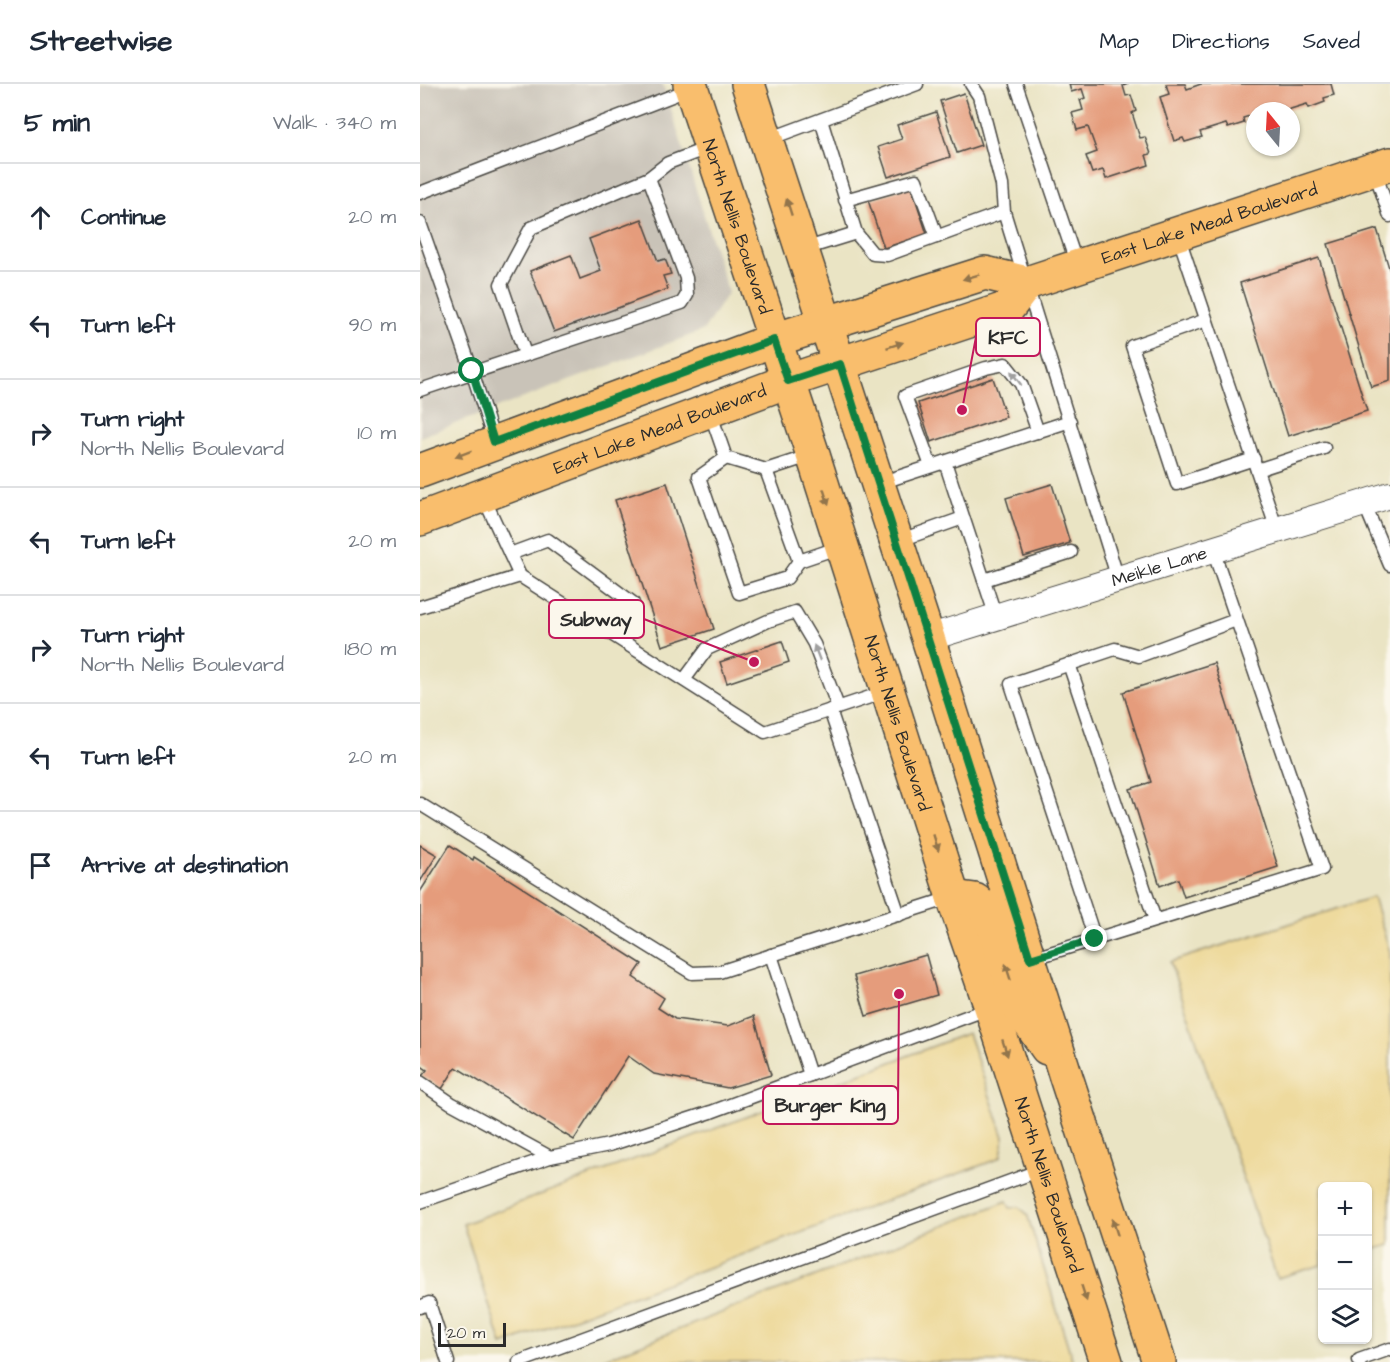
<!DOCTYPE html>
<meta charset="utf-8">
<style>
body{margin:0;font-family:"Architects Daughter",sans-serif;background:#f2f2f3;color:#1f2937}
.controls{position:absolute;right:18px;bottom:18px;display:grid;overflow:hidden;border-radius:9px;box-shadow:0 2px 4px #0004}
.controls button{width:54px;height:54px;display:grid;place-items:center;padding:0;border:0;border-bottom:2px solid #e0e1e3;background:#fff;color:#1f2937;font:30px sans-serif}
.compass{position:absolute;left:826px;top:18px;width:54px;height:54px;border-radius:50%;background:#fff;box-shadow:0 2px 4px #0004;rotate:342deg}
.scale{position:absolute;left:18px;bottom:15px;width:68px;box-sizing:border-box;padding-left:6px;border:3px solid #2b2b2b;border-top:0;font-size:16px;line-height:21px;white-space:nowrap;color:#2b2b2b;-webkit-text-stroke:4px #fbf7ec;paint-order:stroke}
.stop{position:absolute;width:18px;height:18px;margin:-14px;border:4px solid #0b8043;border-radius:50%;background:#fff}
.stop.end{background:#0b8043;border-color:#fff;box-shadow:0 2px 6px #0008}
.list{margin:0;padding:0;list-style:none}
h2{display:flex;justify-content:space-between;align-items:center;height:78px;margin:0;padding:0 24px;font-size:26px}
h2 small{font-size:20px;font-weight:400;color:#747a83}
.list li{display:grid;grid-template-columns:39px 1fr auto;gap:18px;align-items:center;box-sizing:border-box;height:108px;padding:0 24px;border-top:2px solid #e0e1e3}
.list b{display:block;font-size:22px;white-space:nowrap}
.list p{margin:0;font-size:20px;white-space:nowrap;color:#747a83}
.list em{font-size:20px;font-style:normal;color:#747a83}
.icon{flex:none;width:33px;height:33px;fill:none;stroke:currentColor;stroke-width:2;stroke-linecap:round;stroke-linejoin:round}
.map{position:relative;flex:none;width:970px;height:1278px;overflow:hidden}
header{display:flex;align-items:center;gap:36px;box-sizing:border-box;height:84px;padding:0 30px;background:#fff;border-bottom:2px solid #e0e1e3}
header strong{font-size:28px}
nav{display:flex;gap:33px;margin-inline-start:auto;font-size:21px}
main{display:flex}
aside{flex:1;background:#fff}
.map>svg:first-child{display:block}
.industrial{fill:#c9c3b8}
.sand{fill:#eeda9e;stroke:#8c8264;stroke-width:1.5}
.building{fill:#e59c7c}
.lines{fill:none;stroke-linecap:round;stroke-linejoin:round}
.lane-casing{stroke:#484742;stroke-width:15}
.street-casing{stroke:#484742;stroke-width:28}
.primary-casing{stroke:#484742;stroke-width:36}
.lane{stroke:#fff;stroke-width:12}
.street{stroke:#fff;stroke-width:26}
.primary{stroke:#f9be6d;stroke-width:33}
.oneway{fill:#92744c}
.oneway2{fill:#a0a0a0}
.route{stroke:#0b8043;stroke-width:8}
.labels{text-anchor:middle;dominant-baseline:central;stroke-width:6;stroke-linejoin:round;paint-order:stroke}
.street-label{font-size:18px;fill:#2b2b2b;stroke:#fbf7ec}
.leader{fill:none;stroke:#c2185b;stroke-width:2}
.callout-dot{fill:#c2185b;stroke:#fbf7ec;stroke-width:2}
.callout{fill:#fbf7ec;stroke:#c2185b;stroke-width:2}
.callout-label{font-size:20px;text-anchor:middle;font-weight:bold;fill:#2b2b2b}
</style>
<header>
<strong>Streetwise</strong>
<nav><a>Map</a><a>Directions</a><a>Saved</a></nav>
</header>
<main>
<aside>
<h2>5 min<small>Walk · 340 m</small></h2>
<ul class="list">
<li><svg class="icon" aria-label="ahead" viewBox="0 0 24 24"><path d="M12 20V5M6 11l6-6 6 6"/></svg><div><b>Continue</b></div><em>20 m</em></li>
<li><svg class="icon" aria-label="left" viewBox="0 0 24 24"><path d="M17 20v-9H6M10 6l-5 5 5 5"/></svg><div><b>Turn left</b></div><em>90 m</em></li>
<li><svg class="icon" aria-label="right" viewBox="0 0 24 24"><path d="M7 20v-9h11M14 6l5 5-5 5"/></svg><div><b>Turn right</b><p>North Nellis Boulevard</p></div><em>10 m</em></li>
<li><svg class="icon" aria-label="left" viewBox="0 0 24 24"><path d="M17 20v-9H6M10 6l-5 5 5 5"/></svg><div><b>Turn left</b></div><em>20 m</em></li>
<li><svg class="icon" aria-label="right" viewBox="0 0 24 24"><path d="M7 20v-9h11M14 6l5 5-5 5"/></svg><div><b>Turn right</b><p>North Nellis Boulevard</p></div><em>180 m</em></li>
<li><svg class="icon" aria-label="left" viewBox="0 0 24 24"><path d="M17 20v-9H6M10 6l-5 5 5 5"/></svg><div><b>Turn left</b></div><em>20 m</em></li>
<li><svg class="icon" aria-label="arrive" viewBox="0 0 24 24"><path d="M6 21V4h12l-3 4 3 4H6"/></svg><div><b>Arrive at destination</b></div></li>
</ul>
</aside>
<div class="map">
<svg width="970" height="1278" viewBox="0 0 970 1278">
<rect width="100%" height="100%" fill="#fbf7ec"/>
<filter id="ink" filterUnits="userSpaceOnUse"><feTurbulence type="fractalNoise" baseFrequency=".0167" numOctaves="2"/><feDisplacementMap in="SourceGraphic" scale="12" xChannelSelector="R" yChannelSelector="G"/><feConvolveMatrix kernelMatrix="1 2 1 2 8 2 1 2 1" color-interpolation-filters="sRGB"/></filter>
<filter id="wash" filterUnits="userSpaceOnUse"><feTurbulence type="fractalNoise" baseFrequency=".008" numOctaves="4" result="noise"/><feDisplacementMap in="SourceGraphic" scale="24" xChannelSelector="R" yChannelSelector="G"/><feGaussianBlur stdDeviation="1.35" result="paint"/><feColorMatrix in="noise" values="0 0 0 0 0 0 0 0 0 0 0 0 0 0 0 0 0 1.4 0 .05"/><feComposite in="paint" operator="in"/></filter>
<g filter="url(#wash)">
<rect width="100%" height="100%" fill="#eae4c4"/>
<path class="industrial" d="M8,0H243L308,208L284,246L0,353V3Z"/>
<g class="sand">
<path d="M953,813L970,868V1161L948,1167V1102H902V1181L857,1194L750,878Z"/>
<path d="M548,949L584,1053L581,1072L575,1076L82,1261L43,1140Z"/>
<path d="M587,1117L590,1124L599,1123L607,1130L653,1278H176Z"/>
</g>
<g id="blocks">
<g class="building">
<path d="M649,0H708L703,2L706,12L711,11L716,27L712,29L720,54L725,53L731,70L726,71L729,81L686,95L683,86L672,89L666,72L677,68L668,43L657,46L652,29L663,26L660,16L665,14L662,5L651,8Z"/>
<path d="M746,0H765L767,5L781,0H911L914,11L904,14L905,18L889,24L887,20L864,27H835V36L833,31L823,34L824,39L808,44L806,40L780,48L782,53L765,58L763,54L754,57L740,13L749,10Z"/>
<path d="M544,9L561,61L537,69L520,17Z"/>
<path d="M516,28L530,73L468,93L458,63L482,55L477,41Z"/>
<path d="M491,102L507,150L464,164L448,116Z"/>
<path d="M222,135L238,177L245,175L251,190L243,192L248,205L134,248L110,187L151,171L160,195L181,187L169,155Z"/>
<path d="M957,145L970,187V297L951,303L908,160Z"/>
<path d="M899,174L947,327L868,352L820,199Z"/>
<path d="M573,294L586,333L511,358L498,319Z"/>
<path d="M247,399L294,545L242,562L195,416Z"/>
<path d="M632,400L650,459L604,473L586,414Z"/>
<path d="M362,557L369,578L307,599L300,578Z"/>
<path d="M794,579L858,783L764,813L758,795L740,802L710,705L731,698L703,608Z"/>
<path d="M0,761L17,771L0,798Z"/>
<path d="M30,761L53,776L54,773L222,880L213,893L244,914L238,924L255,935L308,942L334,932L351,991L308,1004L234,990L208,972L154,1056L36,983L22,1005L2,992L7,986L0,981V808Z"/>
<path d="M506,871L517,911L446,932L434,892Z"/>
</g>
</g>
</g>
<g filter="url(#ink)">
<use href="#blocks" fill-opacity="0" stroke="#484742" stroke-width="1.5"/>
<g class="lines">
<defs>
<g id="lane">
<path d="M551,0L559,12L582,101L584,128L698,495"/>
<path d="M596,0L657,181"/>
<path d="M401,36L436,149L453,170L467,171L584,128"/>
<path d="M346,56L497,0"/>
<path d="M955,88L970,132"/>
<path d="M0,109L270,5"/>
<path d="M425,116L496,96L517,153"/>
<path d="M0,139L52,287L74,357"/>
<path d="M758,151L857,446"/>
<path d="M384,165L436,149"/>
<path d="M786,236L712,262L757,400L834,375"/>
<path d="M105,270L81,200L111,144L229,94L248,79L290,63"/>
<path d="M0,306L262,219L267,211L266,194L229,94"/>
<path d="M290,328L306,374L346,386L392,371"/>
<path d="M306,374L279,393L319,509L367,494L379,477"/>
<path d="M525,378L576,533"/>
<path d="M511,382L485,312L566,284L585,280L601,300L618,348"/>
<path d="M346,386L379,477L420,463"/>
<path d="M837,386L904,364"/>
<path d="M460,399L650,337"/>
<path d="M63,412L100,492L345,648L465,608"/>
<path d="M944,419L970,481"/>
<path d="M478,457L543,434"/>
<path d="M90,470L128,456L213,519"/>
<path d="M564,496L651,468"/>
<path d="M0,523L100,492"/>
<path d="M649,580L735,836"/>
<path d="M264,596L287,565L348,537L375,528L394,560L418,623"/>
<path d="M410,626L479,831"/>
<path d="M0,720L272,889L299,888L533,813"/>
<path d="M675,855L591,600L695,565L719,572L816,536"/>
<path d="M351,871L390,991"/>
<path d="M611,875L902,785L793,466"/>
<path d="M0,998L31,1019L130,1073L189,1061L291,1028L570,924"/>
<path d="M0,1118L130,1073"/>
<path d="M0,1223L9,1219L28,1278"/>
<path d="M99,1278L623,1085"/>
<path d="M940,1278L939,1276L970,1265"/>
</g>
<g id="street">
<path id="s1" d="M508,554L970,411"/>
</g>
<g id="primary">
<path id="s2" d="M270,0L393,371L533,813L571,923L686,1278"/>
<path d="M328,0L508,554L646,993L739,1278"/>
<path id="s3" d="M0,387L354,256L565,189L607,199L970,80"/>
<path id="s4" d="M0,435L368,297L588,224L607,199"/>
<path d="M533,813L555,816L566,826L574,843L600,925L627,964"/>
</g>
</defs>
<use href="#lane" class="lane-casing"/>
<use href="#street" class="street-casing"/>
<use href="#primary" class="primary-casing"/>
<use href="#lane" class="lane"/>
<use href="#street" class="street"/>
<use href="#primary" class="primary"/>
</g>
<defs><path id="oneway-solid" d="M-6-.8H1V-3.2L6.5 0L1 3.2V.8H-6Z" transform="scale(1.5)"/></defs>
<g class="oneway">
<use href="#oneway-solid" transform="translate(369 123) rotate(-108)"/>
<use href="#oneway-solid" transform="translate(551 193) rotate(163)"/>
<use href="#oneway-solid" transform="translate(475 261) rotate(-18)"/>
<use href="#oneway-solid" transform="translate(43 370) rotate(159)"/>
<use href="#oneway-solid" transform="translate(406 413) rotate(72)"/>
<use href="#oneway-solid" transform="translate(516 759) rotate(73)"/>
<use href="#oneway-solid" transform="translate(588 888) rotate(-108)"/>
<use href="#oneway-solid" transform="translate(585 964) rotate(72)"/>
<use href="#oneway-solid" transform="translate(695 1143) rotate(-108)"/>
<use href="#oneway-solid" transform="translate(664 1209) rotate(72)"/>
</g>
<g class="oneway2">
<use href="#oneway-solid" transform="translate(596 294) rotate(-127)"/>
<use href="#oneway-solid" transform="translate(397 569) rotate(-111)"/>
</g>
</g>
<g class="lines" filter="url(#ink)">
<path class="route" d="M52,287L74,358L354,256L368,297L420,280L610,875L675,855"/>
</g>
<g class="labels">
<g class="street-label">
<text stroke="none"><textPath href="#s3" startOffset="834">East Lake Mead Boulevard</textPath></text>
<text stroke="none"><textPath href="#s2" startOffset="150">North Nellis Boulevard</textPath></text>
<text stroke="none"><textPath href="#s4" startOffset="256">East Lake Mead Boulevard</textPath></text>
<text stroke="none"><textPath href="#s1" startOffset="242">Meikle Lane</textPath></text>
<text stroke="none"><textPath href="#s2" startOffset="672">North Nellis Boulevard</textPath></text>
<text stroke="none"><textPath href="#s2" startOffset="1158">North Nellis Boulevard</textPath></text>
</g>
</g>
<path class="leader" d="M542 326L556 253M334 578L224 535M479 910L478 1021"/>
<g class="callout-dot">
<circle cx="542" cy="326" r="6"/>
<circle cx="334" cy="578" r="6"/>
<circle cx="479" cy="910" r="6"/>
</g>
<g class="callout">
<rect x="556" y="234" width="64" height="38" rx="6"/>
<rect x="129" y="516" width="95" height="38" rx="6"/>
<rect x="343" y="1002" width="135" height="38" rx="6"/>
</g>
<g class="callout-label">
<text x="588" y="260">KFC</text>
<text x="176" y="542">Subway</text>
<text x="410" y="1028">Burger King</text>
</g>
</svg>
<div class="controls">
<button>+</button>
<button>−</button>
<button><svg class="icon" aria-label="layers" viewBox="0 0 24 24"><path d="M12 4l9 5-9 5-9-5zM3 14l9 5 9-5"/></svg></button>
</div>
<svg class="compass" viewBox="-18 -18 36 36"><path d="M0-13l5 13h-10z" fill="#e53935"/><path d="M0 13l5-13h-10z" fill="#747a83"/></svg>
<div class="scale">20 m</div>
<div class="stop" style="left:52px;top:287px"></div>
<div class="stop end" style="left:675px;top:855px"></div>
</div>
</main>
